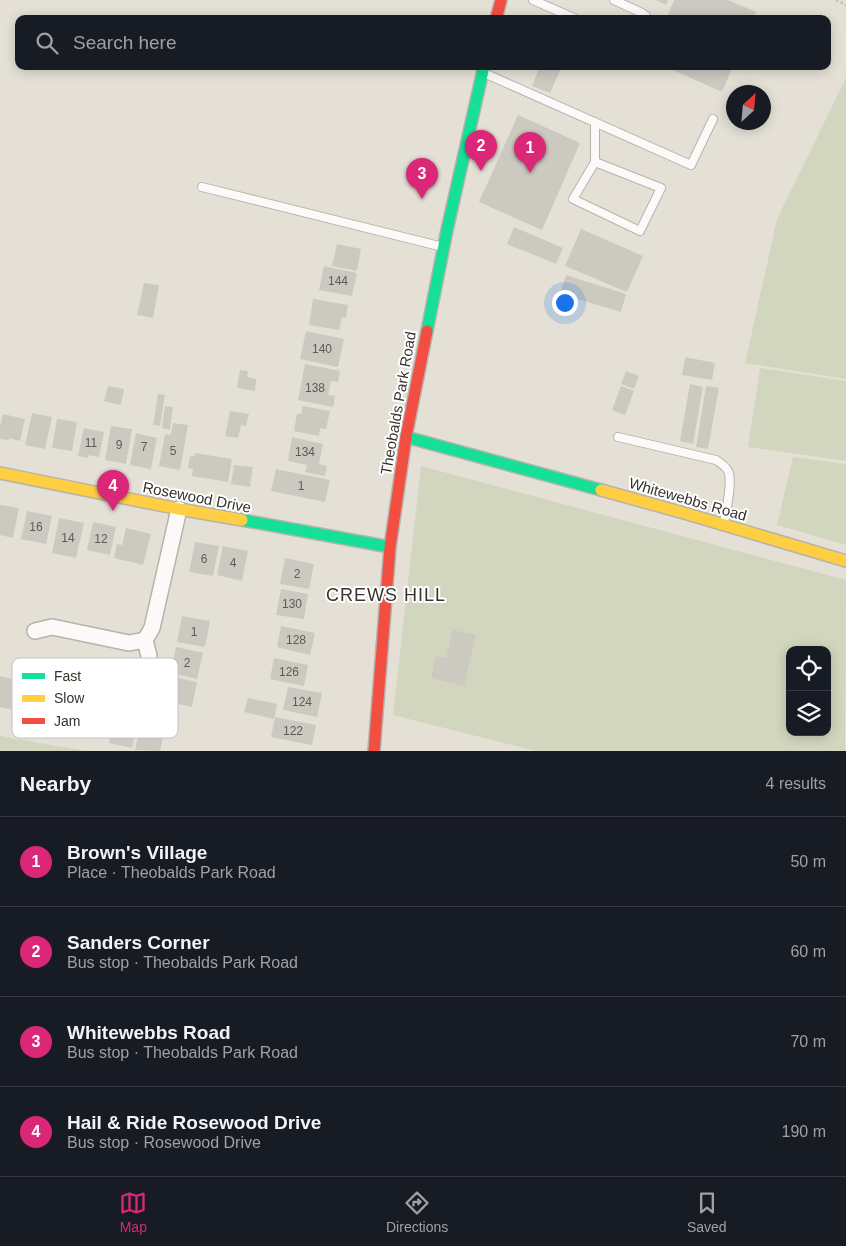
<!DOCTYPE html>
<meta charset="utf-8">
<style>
body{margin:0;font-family:Helvetica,sans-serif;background:#242831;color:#f1f3f6}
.controls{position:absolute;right:15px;bottom:15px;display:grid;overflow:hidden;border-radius:10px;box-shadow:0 2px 12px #0003}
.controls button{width:45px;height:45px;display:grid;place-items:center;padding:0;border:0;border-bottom:1px solid #363941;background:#171b24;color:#f1f3f6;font:25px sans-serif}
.compass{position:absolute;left:726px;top:85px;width:45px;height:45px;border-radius:50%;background:#171b24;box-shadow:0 2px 12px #0003;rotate:26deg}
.you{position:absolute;left:564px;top:302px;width:18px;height:18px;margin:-12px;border:4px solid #fff;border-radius:50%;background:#1a73e8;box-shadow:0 0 0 8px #1a73e833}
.badge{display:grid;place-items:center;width:32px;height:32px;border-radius:50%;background:#db2777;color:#fff;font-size:16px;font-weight:700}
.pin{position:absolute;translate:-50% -41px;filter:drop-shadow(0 1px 2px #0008)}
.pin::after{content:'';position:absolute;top:26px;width:18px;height:15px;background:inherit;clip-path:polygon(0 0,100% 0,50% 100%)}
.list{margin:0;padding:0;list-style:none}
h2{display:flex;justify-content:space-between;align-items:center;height:65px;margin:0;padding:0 20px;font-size:21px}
h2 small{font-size:16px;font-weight:400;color:#9ea1a6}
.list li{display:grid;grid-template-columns:32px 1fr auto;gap:15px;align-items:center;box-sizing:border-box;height:90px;padding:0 20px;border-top:1px solid #363941}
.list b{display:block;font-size:19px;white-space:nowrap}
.list p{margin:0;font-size:16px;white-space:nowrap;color:#9ea1a6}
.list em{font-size:16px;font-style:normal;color:#9ea1a6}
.icon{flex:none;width:28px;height:28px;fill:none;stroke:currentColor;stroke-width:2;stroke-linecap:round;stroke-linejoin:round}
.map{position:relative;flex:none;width:846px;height:751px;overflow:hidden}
.search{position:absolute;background:#171b24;box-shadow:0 2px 12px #0003;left:15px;right:15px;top:15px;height:55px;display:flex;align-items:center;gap:12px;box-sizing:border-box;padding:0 18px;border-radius:10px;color:#9ea1a6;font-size:19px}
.sheet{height:425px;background:#171b24}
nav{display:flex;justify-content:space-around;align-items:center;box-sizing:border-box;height:70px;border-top:1px solid #363941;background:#171b24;font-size:14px;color:#9ea1a6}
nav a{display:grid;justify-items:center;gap:2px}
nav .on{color:#db2777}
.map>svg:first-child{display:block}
.green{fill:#d3d6be;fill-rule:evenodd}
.building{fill:#ccc9c1}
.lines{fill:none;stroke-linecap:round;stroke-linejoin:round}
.lane-casing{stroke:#b6b3ac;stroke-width:10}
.street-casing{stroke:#b6b3ac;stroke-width:18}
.fast-casing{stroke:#b6b3ac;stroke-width:14}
.slow-casing{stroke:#b6b3ac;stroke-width:14}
.jam-casing{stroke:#b6b3ac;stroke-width:14}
.path{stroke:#c3c2be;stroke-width:3;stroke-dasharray:2.5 2.5;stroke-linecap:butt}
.lane{stroke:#fbfaf9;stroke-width:8}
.street{stroke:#fbfaf9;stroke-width:15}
.fast{stroke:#16e098;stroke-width:11}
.slow{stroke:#ffcf43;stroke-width:11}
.jam{stroke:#f24e42;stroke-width:11}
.labels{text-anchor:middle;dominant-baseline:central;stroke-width:4;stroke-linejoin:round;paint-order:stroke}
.number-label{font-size:12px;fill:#5e5b54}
.street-label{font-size:15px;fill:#37342d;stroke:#fff}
.quarter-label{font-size:18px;letter-spacing:1px;fill:#37342d;stroke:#fff}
.key{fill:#fff;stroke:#c3c2c0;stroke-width:1}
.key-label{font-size:14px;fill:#37342d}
</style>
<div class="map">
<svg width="846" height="751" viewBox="0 0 846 751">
<rect width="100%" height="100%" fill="#e4e0d6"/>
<g class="green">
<path d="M846,78V379L745,363L777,219Z"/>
<path d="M760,368L846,381V461L748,447Z"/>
<path d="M793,457L846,464V545L777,525Z"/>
<path d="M421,466L846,580L845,751H536L393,715ZM790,650H827V732H790Z"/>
<path d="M0,736L86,751H0Z"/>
</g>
<g class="building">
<path d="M656,0H668L666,5Z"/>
<path d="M674,0H728L756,12L753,19H666Z"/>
<path d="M540,66H562L550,93L532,86Z"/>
<path d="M664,66H733L722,92Z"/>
<path d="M518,115L580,143L542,230L479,202Z"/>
<path d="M514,227L563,248L556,264L507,244Z"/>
<path d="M581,229L643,256L627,292L565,266Z"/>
<path d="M337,244L361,249L357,271L332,266Z"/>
<path d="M324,266L357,273L352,296L319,290Z"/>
<path d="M566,275L626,294L621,312L560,294Z"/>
<path d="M144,283L159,285L153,318L137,315Z"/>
<path d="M313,299L348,305L346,318L342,317L339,330L309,325Z"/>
<path d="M306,331L344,339L338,367L300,359Z"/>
<path d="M685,357L715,363L712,380L682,375Z"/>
<path d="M305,364L340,371L338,382L331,381L328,395L335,396L333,407L298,400Z"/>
<path d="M240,370L248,371L247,377L256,379L255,391L237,388Z"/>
<path d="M626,371L639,376L634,389L621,384Z"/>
<path d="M690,384L703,387L693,444L680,441Z"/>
<path d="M108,386L124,389L121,405L104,401Z"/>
<path d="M621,386L634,391L625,415L612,410Z"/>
<path d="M706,386L719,388L708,449L696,447Z"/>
<path d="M158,394L165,395L160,426L153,425Z"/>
<path d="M165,406L173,407L170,430L162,428Z"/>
<path d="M303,406L330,411L326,429L320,428L319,436L294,431L297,414H301Z"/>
<path d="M230,411L249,414L246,426L241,425L238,438L225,436Z"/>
<path d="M32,413L52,417L45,449L25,445Z"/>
<path d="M3,414L25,419L20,441L9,438V440L0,439V427Z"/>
<path d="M57,419L77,422L72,451L52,448Z"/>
<path d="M173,423L188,425L180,470L159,466L165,434L171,435Z"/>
<path d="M111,426L132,429L126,464L105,460Z"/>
<path d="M84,428L104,432L99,457L89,455L88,458L78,456Z"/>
<path d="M136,433L157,438L151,469L130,465Z"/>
<path d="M292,437L323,444L319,464L327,466L325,476L305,472L307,465L288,461Z"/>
<path d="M195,453L232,459L228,482L192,476L193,469L188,468L190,456H195Z"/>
<path d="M234,465L253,467L250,487L231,484Z"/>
<path d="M276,469L330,480L325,502L271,491Z"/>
<path d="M0,505L19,508L13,538L0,535Z"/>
<path d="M27,511L52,516L46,544L21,539Z"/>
<path d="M59,518L84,523L76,558L52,553Z"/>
<path d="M93,522L116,527L110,555L87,550Z"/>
<path d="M126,528L151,534L143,565L114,558L117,544L122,545Z"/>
<path d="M195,542L219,546L213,576L189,572Z"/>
<path d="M223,546L248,551L242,581L217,575Z"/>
<path d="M285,558L314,564L309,589L280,584Z"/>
<path d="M281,589L308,594L304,619L276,615Z"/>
<path d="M182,616L210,621L205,647L177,642Z"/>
<path d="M281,626L315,633L310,655L277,647Z"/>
<path d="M453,630L476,635L464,686L431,678L436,656L446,658Z"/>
<path d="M176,647L203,653L197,679L171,673Z"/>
<path d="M274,658L308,665L304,686L270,679Z"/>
<path d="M0,676L21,681L15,710L0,707Z"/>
<path d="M169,676L197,682L192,707L164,701Z"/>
<path d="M288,687L322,693L317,717L283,710Z"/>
<path d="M248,698L277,704L274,719L244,712Z"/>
<path d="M115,708L139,712L132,748L109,743Z"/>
<path d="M143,714L167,719L160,751L135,750Z"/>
<path d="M275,717L316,725L312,745L271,737Z"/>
</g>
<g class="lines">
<defs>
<g id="lane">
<path d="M533,0L576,19"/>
<path d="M614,0L642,13L646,16L647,19"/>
<path d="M484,73L691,165L713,119"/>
<path d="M595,162L573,199L640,231L661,188L595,162V122"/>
<path d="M202,187L443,247"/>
<path d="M618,437L716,460C720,463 726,466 728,471C733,481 726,511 724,523"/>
</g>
<g id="street">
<path d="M35,631L52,627L129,643L145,640L152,628L179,509"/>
<path d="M145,640L149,656L147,675"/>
</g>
<g id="fast">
<path d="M427,331L447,230L484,66"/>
<path d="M406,437L601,490"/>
<path d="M242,520L390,547"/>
</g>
<g id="slow">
<path d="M0,473L179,509L242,520"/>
<path d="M601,490L684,513L846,561"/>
</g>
<g id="jam">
<path d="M496,19L501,0"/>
<path d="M374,751L390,547L406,437L427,331"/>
</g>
</defs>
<use href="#lane" class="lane-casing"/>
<use href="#street" class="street-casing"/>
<use href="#fast" class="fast-casing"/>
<use href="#slow" class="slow-casing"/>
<use href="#jam" class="jam-casing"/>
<path class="path" d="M836,0L846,5"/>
<use href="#lane" class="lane"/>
<use href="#street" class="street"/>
<use href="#fast" class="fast"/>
<use href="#slow" class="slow"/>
<use href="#jam" class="jam"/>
</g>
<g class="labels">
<g class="number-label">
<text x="338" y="281">144</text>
<text x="322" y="349">140</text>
<text x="315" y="388">138</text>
<text x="91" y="443">11</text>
<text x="119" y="445">9</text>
<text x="144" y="447">7</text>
<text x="173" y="451">5</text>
<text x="305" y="452">134</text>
<text x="301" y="486">1</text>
<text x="36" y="527">16</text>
<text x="68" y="538">14</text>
<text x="101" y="539">12</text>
<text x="204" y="559">6</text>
<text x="233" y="563">4</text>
<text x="297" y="574">2</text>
<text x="292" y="604">130</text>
<text x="194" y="632">1</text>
<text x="296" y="640">128</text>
<text x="187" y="663">2</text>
<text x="289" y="672">126</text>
<text x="302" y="702">124</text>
<text x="293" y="731">122</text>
</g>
<g class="street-label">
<text transform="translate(398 403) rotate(-80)">Theobalds Park Road</text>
<text transform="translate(197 497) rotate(11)">Rosewood Drive</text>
<text transform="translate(688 499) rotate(16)">Whitewebbs Road</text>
</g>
<g class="quarter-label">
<text x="386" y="595">CREWS HILL</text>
</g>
</g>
<rect x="12" y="658" width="166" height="80" rx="8" class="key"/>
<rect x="22" y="673" width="23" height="6" fill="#16e098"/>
<rect x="22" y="695" width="23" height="7" fill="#ffcf43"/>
<rect x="22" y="718" width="23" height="6" fill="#f24e42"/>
<g class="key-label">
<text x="54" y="681">Fast</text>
<text x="54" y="703">Slow</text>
<text x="54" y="726">Jam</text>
</g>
</svg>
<div class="controls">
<button><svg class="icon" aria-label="locate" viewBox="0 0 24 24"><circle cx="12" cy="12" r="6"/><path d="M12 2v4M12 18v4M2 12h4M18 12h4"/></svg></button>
<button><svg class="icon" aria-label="layers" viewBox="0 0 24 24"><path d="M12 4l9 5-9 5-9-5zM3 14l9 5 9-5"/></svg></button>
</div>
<svg class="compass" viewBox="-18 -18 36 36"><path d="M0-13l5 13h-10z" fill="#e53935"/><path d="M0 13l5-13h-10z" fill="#9ea1a6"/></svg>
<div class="you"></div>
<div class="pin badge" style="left:530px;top:173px">1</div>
<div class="pin badge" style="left:481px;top:171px">2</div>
<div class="pin badge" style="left:422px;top:199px">3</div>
<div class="pin badge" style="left:113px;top:511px">4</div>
<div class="search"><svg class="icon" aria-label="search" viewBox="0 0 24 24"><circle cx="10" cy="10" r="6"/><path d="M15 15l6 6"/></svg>Search here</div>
</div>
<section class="sheet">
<h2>Nearby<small>4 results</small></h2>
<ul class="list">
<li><span class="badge">1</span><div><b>Brown's Village</b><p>Place · Theobalds Park Road</p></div><em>50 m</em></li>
<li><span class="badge">2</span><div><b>Sanders Corner</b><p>Bus stop · Theobalds Park Road</p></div><em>60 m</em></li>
<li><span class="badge">3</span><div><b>Whitewebbs Road</b><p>Bus stop · Theobalds Park Road</p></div><em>70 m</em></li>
<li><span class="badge">4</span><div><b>Hail &amp; Ride Rosewood Drive</b><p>Bus stop · Rosewood Drive</p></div><em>190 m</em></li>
</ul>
</section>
<nav>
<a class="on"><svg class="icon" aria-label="map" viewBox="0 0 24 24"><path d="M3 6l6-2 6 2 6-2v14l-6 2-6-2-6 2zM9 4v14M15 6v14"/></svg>Map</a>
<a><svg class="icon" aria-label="directions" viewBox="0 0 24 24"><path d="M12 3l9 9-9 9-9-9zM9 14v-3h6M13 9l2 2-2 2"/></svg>Directions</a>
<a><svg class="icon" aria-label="saved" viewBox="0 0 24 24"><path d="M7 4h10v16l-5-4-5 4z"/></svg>Saved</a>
</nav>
